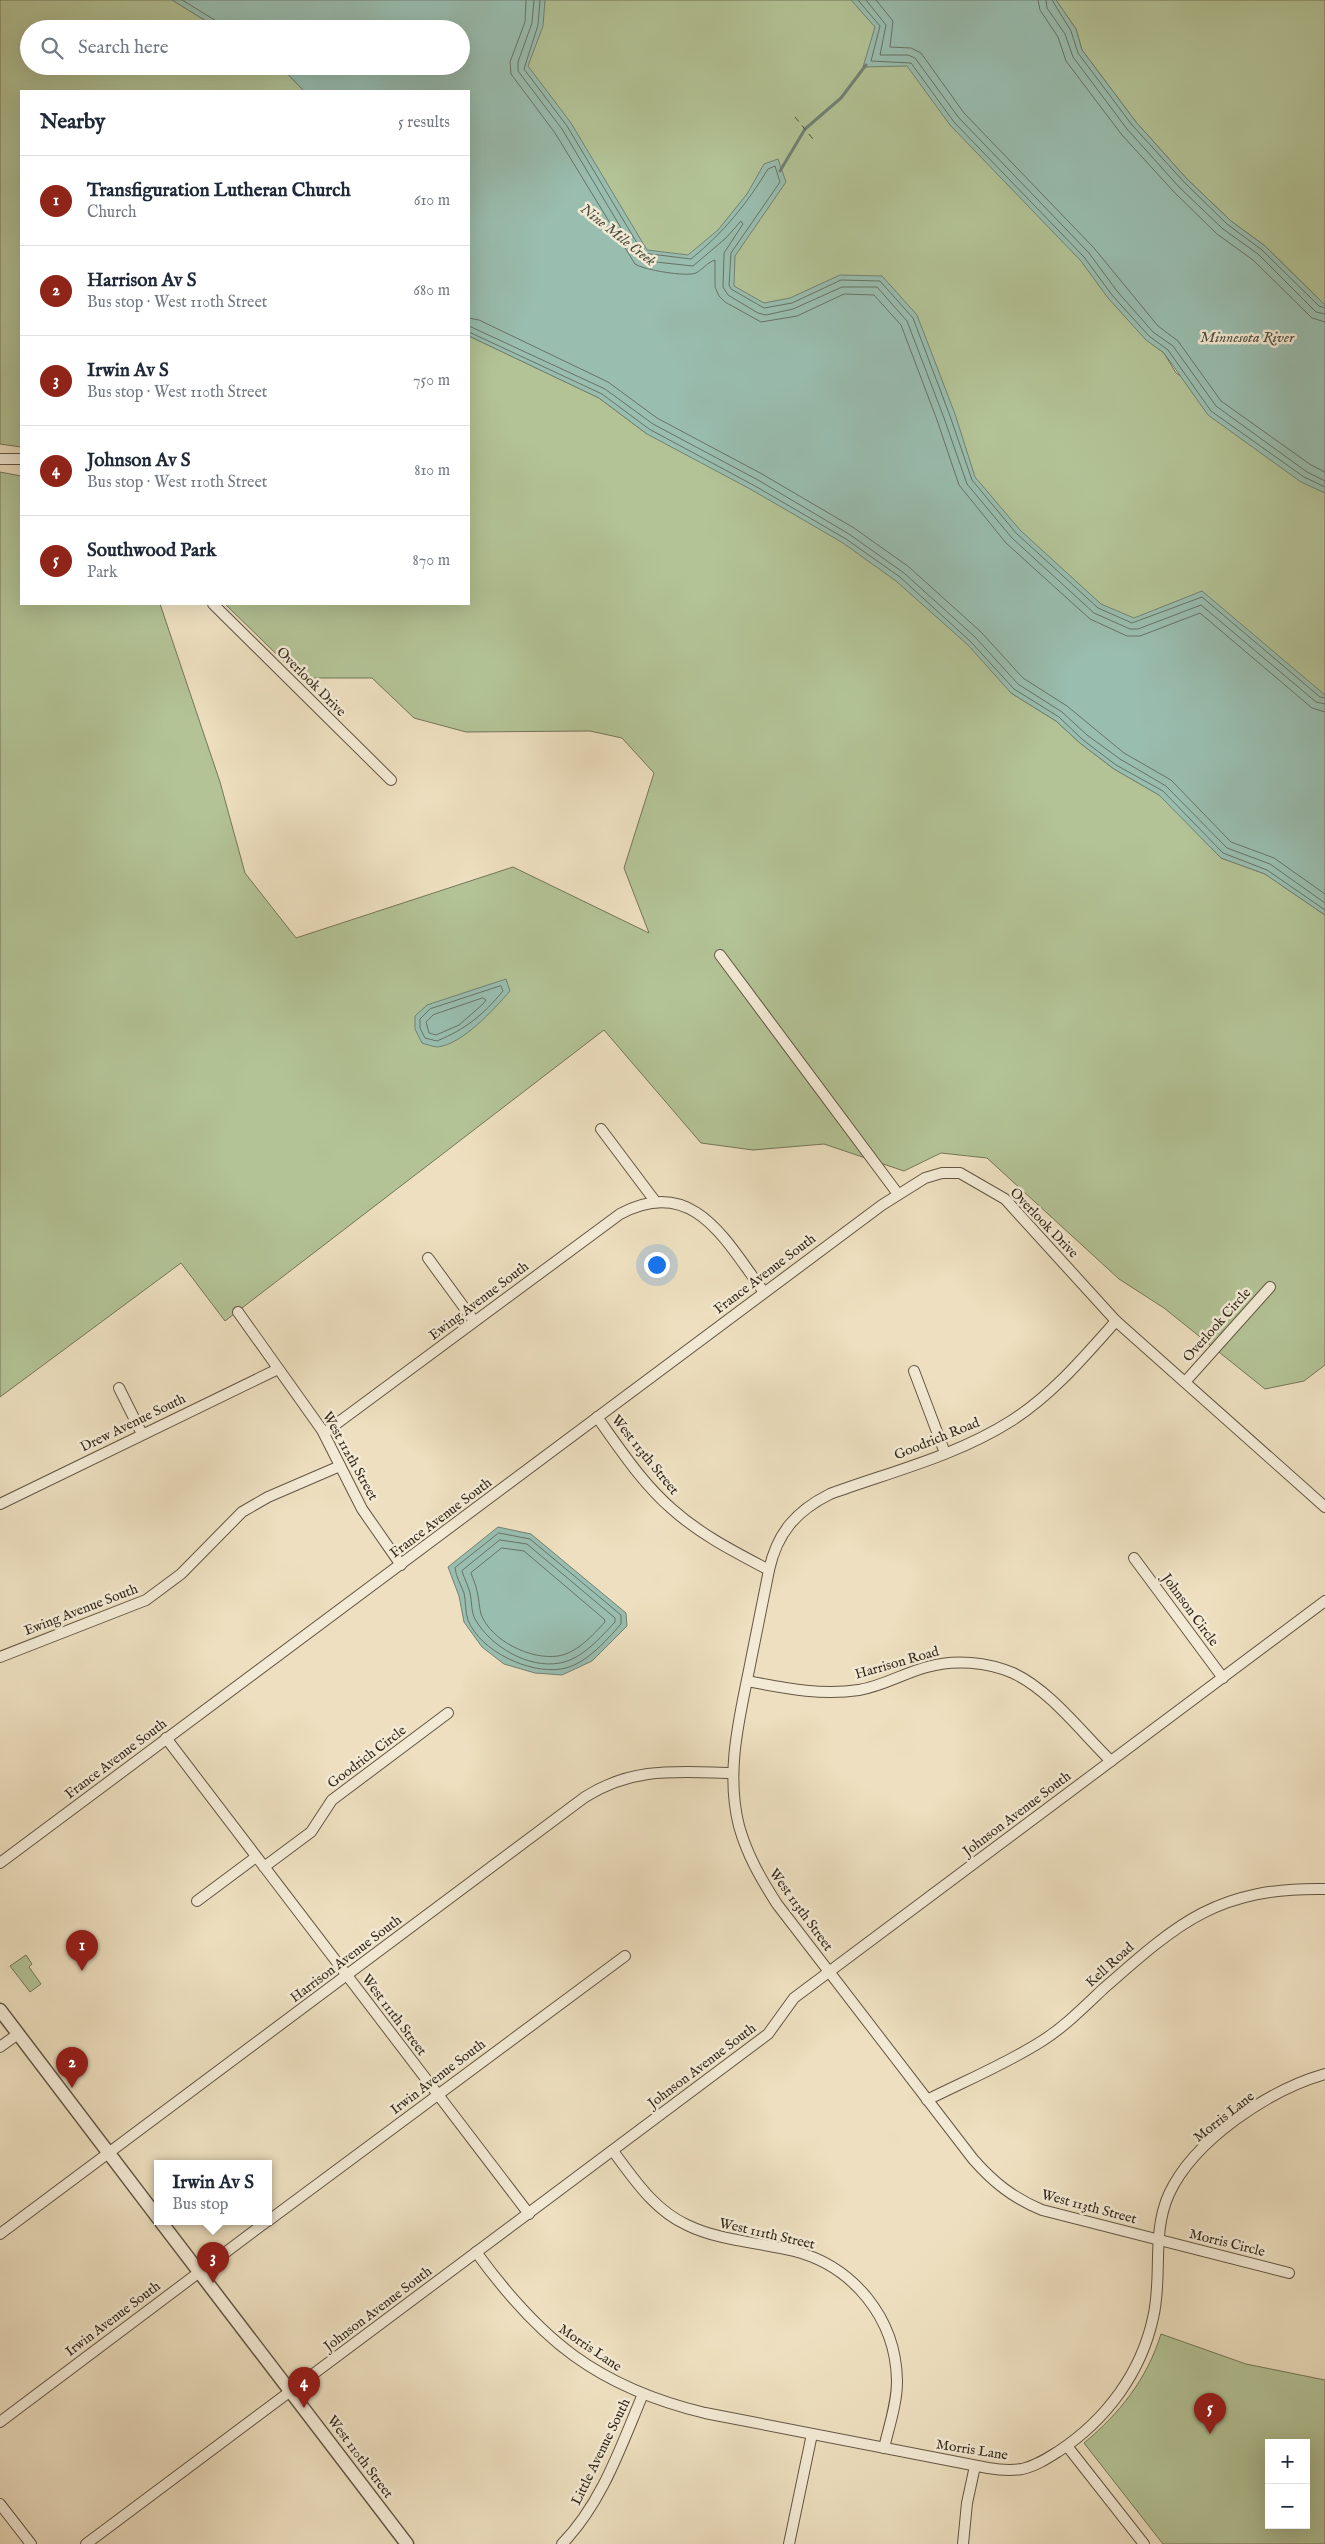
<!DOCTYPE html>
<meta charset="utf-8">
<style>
body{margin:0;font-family:"IM FELL English",serif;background:#f6f6f7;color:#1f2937}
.controls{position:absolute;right:15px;bottom:15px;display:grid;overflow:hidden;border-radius:0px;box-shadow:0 5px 20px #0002}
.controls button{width:45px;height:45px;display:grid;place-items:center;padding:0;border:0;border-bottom:1px solid #e0e1e3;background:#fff;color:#1f2937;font:25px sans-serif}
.you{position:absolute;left:656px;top:1264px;width:18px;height:18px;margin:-12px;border:4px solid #fff;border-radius:50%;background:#1a73e8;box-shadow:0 0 0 8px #1a73e833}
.badge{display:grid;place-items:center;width:32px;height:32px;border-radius:50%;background:#8f2418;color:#fff;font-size:16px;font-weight:700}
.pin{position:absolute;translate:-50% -41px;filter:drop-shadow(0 1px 2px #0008)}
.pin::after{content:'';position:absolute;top:26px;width:18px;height:15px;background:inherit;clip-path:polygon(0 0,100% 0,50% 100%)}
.popup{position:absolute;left:154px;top:2160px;width:118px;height:65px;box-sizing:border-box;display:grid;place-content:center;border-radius:0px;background:#fff;filter:drop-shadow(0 1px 4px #0005);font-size:16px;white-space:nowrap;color:#747a83}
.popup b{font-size:19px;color:#1f2937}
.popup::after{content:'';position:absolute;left:50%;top:100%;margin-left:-10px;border:10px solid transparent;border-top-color:#fff}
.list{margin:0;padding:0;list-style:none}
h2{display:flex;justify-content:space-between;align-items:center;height:65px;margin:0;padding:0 20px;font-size:21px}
h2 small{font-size:16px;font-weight:400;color:#747a83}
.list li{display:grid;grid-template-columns:32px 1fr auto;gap:15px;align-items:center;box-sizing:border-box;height:90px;padding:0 20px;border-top:1px solid #e0e1e3}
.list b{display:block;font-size:19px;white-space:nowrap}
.list p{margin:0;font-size:16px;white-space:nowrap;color:#747a83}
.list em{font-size:16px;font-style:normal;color:#747a83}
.icon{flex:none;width:28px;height:28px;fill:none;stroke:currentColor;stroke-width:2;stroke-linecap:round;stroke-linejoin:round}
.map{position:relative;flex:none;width:1325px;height:2544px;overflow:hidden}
.search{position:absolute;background:#fff;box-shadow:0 5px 20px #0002;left:20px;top:20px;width:450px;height:55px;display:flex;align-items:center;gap:12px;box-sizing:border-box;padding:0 18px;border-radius:28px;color:#747a83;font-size:19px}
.panel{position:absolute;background:#fff;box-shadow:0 5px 20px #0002;left:20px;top:90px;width:450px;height:515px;border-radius:0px}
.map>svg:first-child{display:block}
.green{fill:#b3c396;stroke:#747658;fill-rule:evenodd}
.water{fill:#99bdaf;stroke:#718274}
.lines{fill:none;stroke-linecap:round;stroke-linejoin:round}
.shore{stroke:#677365;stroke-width:1}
.stream{stroke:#718274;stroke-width:3}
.ferry{stroke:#4e4e40;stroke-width:1;stroke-dasharray:6 5;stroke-linecap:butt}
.minor-casing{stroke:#635644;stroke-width:12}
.tertiary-casing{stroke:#635644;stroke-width:15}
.minor{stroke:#f3ead5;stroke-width:10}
.tertiary{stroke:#f3ead5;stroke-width:12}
.labels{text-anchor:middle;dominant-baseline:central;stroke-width:5;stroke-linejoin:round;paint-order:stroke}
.street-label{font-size:14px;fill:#35291b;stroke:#f3ead5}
.water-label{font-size:15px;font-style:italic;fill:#4e4e40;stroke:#f3ead5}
</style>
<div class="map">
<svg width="1325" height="2544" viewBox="0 0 1325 2544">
<rect width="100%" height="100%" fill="#eddfbf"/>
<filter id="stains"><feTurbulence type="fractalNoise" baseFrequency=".004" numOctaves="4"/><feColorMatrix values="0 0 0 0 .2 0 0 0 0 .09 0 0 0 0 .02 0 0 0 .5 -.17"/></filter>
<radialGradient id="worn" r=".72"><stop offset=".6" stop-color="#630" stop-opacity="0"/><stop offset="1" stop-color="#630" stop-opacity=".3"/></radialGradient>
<g class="green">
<path d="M0,0H172L219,29H29V66H280L304,91H21V447L0,444Z"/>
<path d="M515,0H895L1153,345L1164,353L1176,373L1325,469V854L1011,693L1056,721L1080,743L1114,769L1166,799L1221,858L1265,874L1325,915V1365L1304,1381L1265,1389L1164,1308L1119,1279L987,1158L941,1153L904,1171L824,1144L753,1150L701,1143L604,1030L225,1321L181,1263L0,1397V472L21,476V604H160L220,782L245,873L296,938L513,867L649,933L624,868L654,773L622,738L590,731L466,732L414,718L372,678H301L225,604H469V336L599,398L647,434L469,206V91L461,66Z"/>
<path d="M1056,0H1325V305L1265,246L1231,221L1187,179L1136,122L1082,50L1076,29Z"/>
<path d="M26,1955L32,1964L29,1967L41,1984L30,1992L10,1966Z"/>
<path d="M1161,2334L1246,2364L1325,2380V2544H1163L1084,2443C1120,2413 1147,2379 1161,2334ZM1269,2443H1306V2525H1269Z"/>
</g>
<g class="water">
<path d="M172,0H545L543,26L528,66L571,123L647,250L688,255L718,230L747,194L764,164L778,159L786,182L735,256L734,286L764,303L790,298L840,275L882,276L917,315L955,414L975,477L1020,530L1101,604L1134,618L1202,591L1325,695V915L1265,874L1221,858L1159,795L1114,769L1080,743L1056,721L1011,693L968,645L896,581L843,543L752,490L647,434L599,398L469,336V91H304L280,66H461V29H219Z"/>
<path d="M851,0H1056L1076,29L1082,50L1136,122L1187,179L1231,221L1265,246L1325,305V493L1301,482L1208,415L1164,353L1146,340L1108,298L1081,261L950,125L907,66L863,67L875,27Z"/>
<path d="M506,979L510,991C493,1010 464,1043 438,1047C433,1047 426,1044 422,1043L415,1029V1016L427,1005Z"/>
<path d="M498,1527L531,1534L626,1613L627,1626L592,1661L562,1675L535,1673L504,1664L482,1647L464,1622L459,1596L448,1567Z"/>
</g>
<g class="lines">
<g class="shore">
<path d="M182,0L218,22L221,29"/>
<path d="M526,0L525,22L510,62L511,74L555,133L635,264C644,270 686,277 696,273C703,269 708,262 715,260V287L719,296L725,302L761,322L797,316L844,294L874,295L901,325L937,420L959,485L1006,543L1090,619L1127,636H1140L1200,613L1312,708L1325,712"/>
<path d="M534,0L532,23L518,62V71L562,129L639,258L646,261L693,266L726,238L741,221L743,224L724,253L723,287L728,295L758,313L766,315L793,309L842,287H877L907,321L944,418L967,484L1012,538L1094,613L1130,629H1138L1201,605L1316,702L1325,704"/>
<path d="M540,0L538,25L524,69L567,126L643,253L691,259C724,232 746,205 768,169L775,166L780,182L731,253L729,285L731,289L764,308L792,303L841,280L880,281L913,318L950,416L972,480L1016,533L1098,608L1132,623L1202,597L1320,697L1325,698"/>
<path d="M858,0L880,26L871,61L911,63L954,122L1084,257L1112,295L1149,336L1168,350L1211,411L1304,477L1325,487"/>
<path d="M866,0L886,25L880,55H908L915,58L959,118L1089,253L1117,291L1153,332L1173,346L1216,406L1307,472L1325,481"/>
<path d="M876,0L893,21L890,47L911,48L921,53L964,113L1094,248L1158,326L1178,341L1221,401L1311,465L1325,472"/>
<path d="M1038,0L1040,10L1058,37L1066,61L1122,135L1174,192L1217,234L1253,260L1312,318L1325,322"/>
<path d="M1046,0L1047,8L1065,34L1073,57L1127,129L1179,187L1223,229L1258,254L1316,312L1325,314"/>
<path d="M1052,0L1071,31L1078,53L1132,125L1184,182L1227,224L1262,250L1319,306L1325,308"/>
<path d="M469,318L479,320L608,382L657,418L762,474L854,528L909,567L981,632L1023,678L1067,706L1124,753L1171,780L1231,842L1274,858L1325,894"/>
<path d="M469,326L605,389L653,424L758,480L849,534L904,573L975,637L1018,684L1062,712L1087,735L1120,759L1166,786L1227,848L1270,864L1325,903"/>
<path d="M469,332L602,394L649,429L755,486L846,539L900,577L971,642L1014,689L1059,717L1083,740L1116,765L1163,791L1223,853L1267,870L1325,910"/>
<path d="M501,986L503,991C483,1015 466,1029 437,1041L425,1038L420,1028V1019L430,1009Z"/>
<path d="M483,998L486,1000L483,1004L459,1025L436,1035L429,1033L426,1022L433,1015Z"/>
<path d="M499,1533L530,1539L621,1615V1624C606,1641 584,1666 561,1669C529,1674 480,1651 468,1620C465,1612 466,1602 464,1593C461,1585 456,1577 455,1568Z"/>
<path d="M500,1540L527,1544L615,1618V1622C600,1638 582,1659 560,1663C528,1669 490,1646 475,1619C471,1612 472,1601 470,1593C468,1585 464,1578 462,1571Z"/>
<path d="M502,1548L524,1551L604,1619L605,1622C593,1635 577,1653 558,1656C531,1660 491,1641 481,1614C479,1607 479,1598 477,1591C476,1585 473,1579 471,1573Z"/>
</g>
<path class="stream" d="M780,171L805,129L841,98L866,65"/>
<path class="ferry" d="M795,117L813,139"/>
<defs>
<g id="minor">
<path d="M0,459H21"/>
<path d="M213,604L391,780"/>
<path d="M720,955L898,1194"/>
<path d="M601,1129L655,1201"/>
<path d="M428,1258L474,1321"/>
<path d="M238,1312L322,1430L362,1509L401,1565"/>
<path d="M914,1371L945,1453"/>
<path d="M1185,1382L1270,1287"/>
<path d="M119,1388L142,1434"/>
<path d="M597,1417C620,1449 642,1483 672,1509C701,1535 735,1552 769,1570C762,1605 755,1640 748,1675C738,1724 726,1775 739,1826C747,1855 761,1879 777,1904L973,2159C993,2182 1013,2198 1042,2210L1289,2273"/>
<path d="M324,1433L620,1214C694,1174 726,1242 764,1292"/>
<path d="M0,1504L278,1369"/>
<path d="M1134,1558L1223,1678"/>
<path d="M769,1570C777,1533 796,1511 830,1494C890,1472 956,1456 1011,1421C1052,1395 1084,1357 1116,1321"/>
<path d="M0,1657L146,1600L181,1574L242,1512L268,1497L340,1466"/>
<path d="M747,1681C784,1688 821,1696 859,1690C883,1686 904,1673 927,1667C955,1659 987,1662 1013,1673C1050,1690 1082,1733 1111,1761"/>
<path d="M166,1738L529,2214"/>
<path d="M0,1863L882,1205L925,1178L942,1173H960L1005,1199L1116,1321L1325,1507"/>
<path d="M264,1867L311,1832L332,1800L448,1713"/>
<path d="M197,1901L256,1857"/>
<path d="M0,2047L18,2034"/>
<path d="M927,2100C965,2081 1006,2064 1042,2041C1064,2027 1083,2008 1102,1990C1179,1922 1218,1887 1325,1889"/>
<path d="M613,2151C634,2179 654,2210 687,2225C720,2241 758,2242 794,2251C853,2266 896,2318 897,2381C897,2404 889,2426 884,2448"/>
<path d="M268,2221L625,1956"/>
<path d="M0,2234L585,1797C634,1766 678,1772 733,1773"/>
<path d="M476,2252C540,2340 597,2387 705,2413L988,2468C1000,2470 1010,2471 1022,2469C1036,2466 1048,2458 1059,2451C1106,2420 1141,2373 1153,2318C1163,2277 1151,2234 1169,2194C1194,2140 1269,2090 1325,2074"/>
<path d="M0,2422L266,2222"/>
<path d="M1067,2446L1144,2544"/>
<path d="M0,2504L31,2544"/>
<path d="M86,2544L768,2034L794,1998L1325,1601"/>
<path d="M562,2544C602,2503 621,2446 643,2394"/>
<path d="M789,2544L812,2434"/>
<path d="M963,2544L967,2503L975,2466"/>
</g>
<g id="tertiary">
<path d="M0,2010L158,2218"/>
<path d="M161,2222L407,2544"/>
</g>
</defs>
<use href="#minor" class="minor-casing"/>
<use href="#tertiary" class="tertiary-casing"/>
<use href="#minor" class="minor"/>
<use href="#tertiary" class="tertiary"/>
</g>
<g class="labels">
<g class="street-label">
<text transform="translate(311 682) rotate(45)">Overlook Drive</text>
<text transform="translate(1044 1223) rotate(46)">Overlook Drive</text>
<text transform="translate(765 1274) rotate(-37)">France Avenue South</text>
<text transform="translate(479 1301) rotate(-37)">Ewing Avenue South</text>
<text transform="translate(1217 1325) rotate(-48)">Overlook Circle</text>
<text transform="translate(133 1423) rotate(-26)">Drew Avenue South</text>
<text transform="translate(937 1439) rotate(-22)">Goodrich Road</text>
<text transform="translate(645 1455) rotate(51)">West 113th Street</text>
<text transform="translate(350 1456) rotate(61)">West 112th Street</text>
<text transform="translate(441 1518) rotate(-37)">France Avenue South</text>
<text transform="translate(81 1610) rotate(-21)">Ewing Avenue South</text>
<text transform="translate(1190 1610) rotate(54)">Johnson Circle</text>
<text transform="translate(897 1663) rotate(-16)">Harrison Road</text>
<text transform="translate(367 1757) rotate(-37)">Goodrich Circle</text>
<text transform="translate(116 1759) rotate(-37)">France Avenue South</text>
<text transform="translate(1017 1814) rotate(-37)">Johnson Avenue South</text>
<text transform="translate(801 1910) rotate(54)">West 113th Street</text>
<text transform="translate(346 1959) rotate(-37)">Harrison Avenue South</text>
<text transform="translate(1110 1965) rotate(-42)">Kell Road</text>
<text transform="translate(394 2015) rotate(53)">West 111th Street</text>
<text transform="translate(702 2066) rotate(-37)">Johnson Avenue South</text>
<text transform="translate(438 2077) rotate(-37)">Irwin Avenue South</text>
<text transform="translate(1224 2117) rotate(-38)">Morris Lane</text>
<text transform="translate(1089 2207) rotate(15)">West 113th Street</text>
<text transform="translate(767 2234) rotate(13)">West 111th Street</text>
<text transform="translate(1227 2243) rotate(14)">Morris Circle</text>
<text transform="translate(378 2309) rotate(-37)">Johnson Avenue South</text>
<text transform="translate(113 2319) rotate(-37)">Irwin Avenue South</text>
<text transform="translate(590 2348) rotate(34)">Morris Lane</text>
<text transform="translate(972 2450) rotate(9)">Morris Lane</text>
<text transform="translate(601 2452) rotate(-64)">Little Avenue South</text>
<text transform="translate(360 2457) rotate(53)">West 110th Street</text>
</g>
<g class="water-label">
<text transform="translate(618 235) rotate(38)">Nine Mile Creek</text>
<text x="1247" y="337">Minnesota River</text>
</g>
</g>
<rect width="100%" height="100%" filter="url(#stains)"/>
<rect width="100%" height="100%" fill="url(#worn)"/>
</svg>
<div class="controls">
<button>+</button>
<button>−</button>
</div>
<div class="you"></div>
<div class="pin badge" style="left:82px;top:1971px">1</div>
<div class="pin badge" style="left:72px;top:2088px">2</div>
<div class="pin badge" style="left:213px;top:2283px">3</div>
<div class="popup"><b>Irwin Av S</b>Bus stop</div>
<div class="pin badge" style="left:304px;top:2408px">4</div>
<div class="pin badge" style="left:1210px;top:2434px">5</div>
<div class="search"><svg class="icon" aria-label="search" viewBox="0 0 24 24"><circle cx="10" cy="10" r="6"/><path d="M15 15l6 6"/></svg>Search here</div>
<section class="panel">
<h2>Nearby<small>5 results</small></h2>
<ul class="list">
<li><span class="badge">1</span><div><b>Transfiguration Lutheran Church</b><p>Church</p></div><em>610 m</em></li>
<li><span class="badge">2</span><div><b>Harrison Av S</b><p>Bus stop · West 110th Street</p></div><em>680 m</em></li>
<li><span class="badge">3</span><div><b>Irwin Av S</b><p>Bus stop · West 110th Street</p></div><em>750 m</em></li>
<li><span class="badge">4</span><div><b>Johnson Av S</b><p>Bus stop · West 110th Street</p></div><em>810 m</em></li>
<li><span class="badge">5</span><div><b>Southwood Park</b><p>Park</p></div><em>870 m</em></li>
</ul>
</section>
</div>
